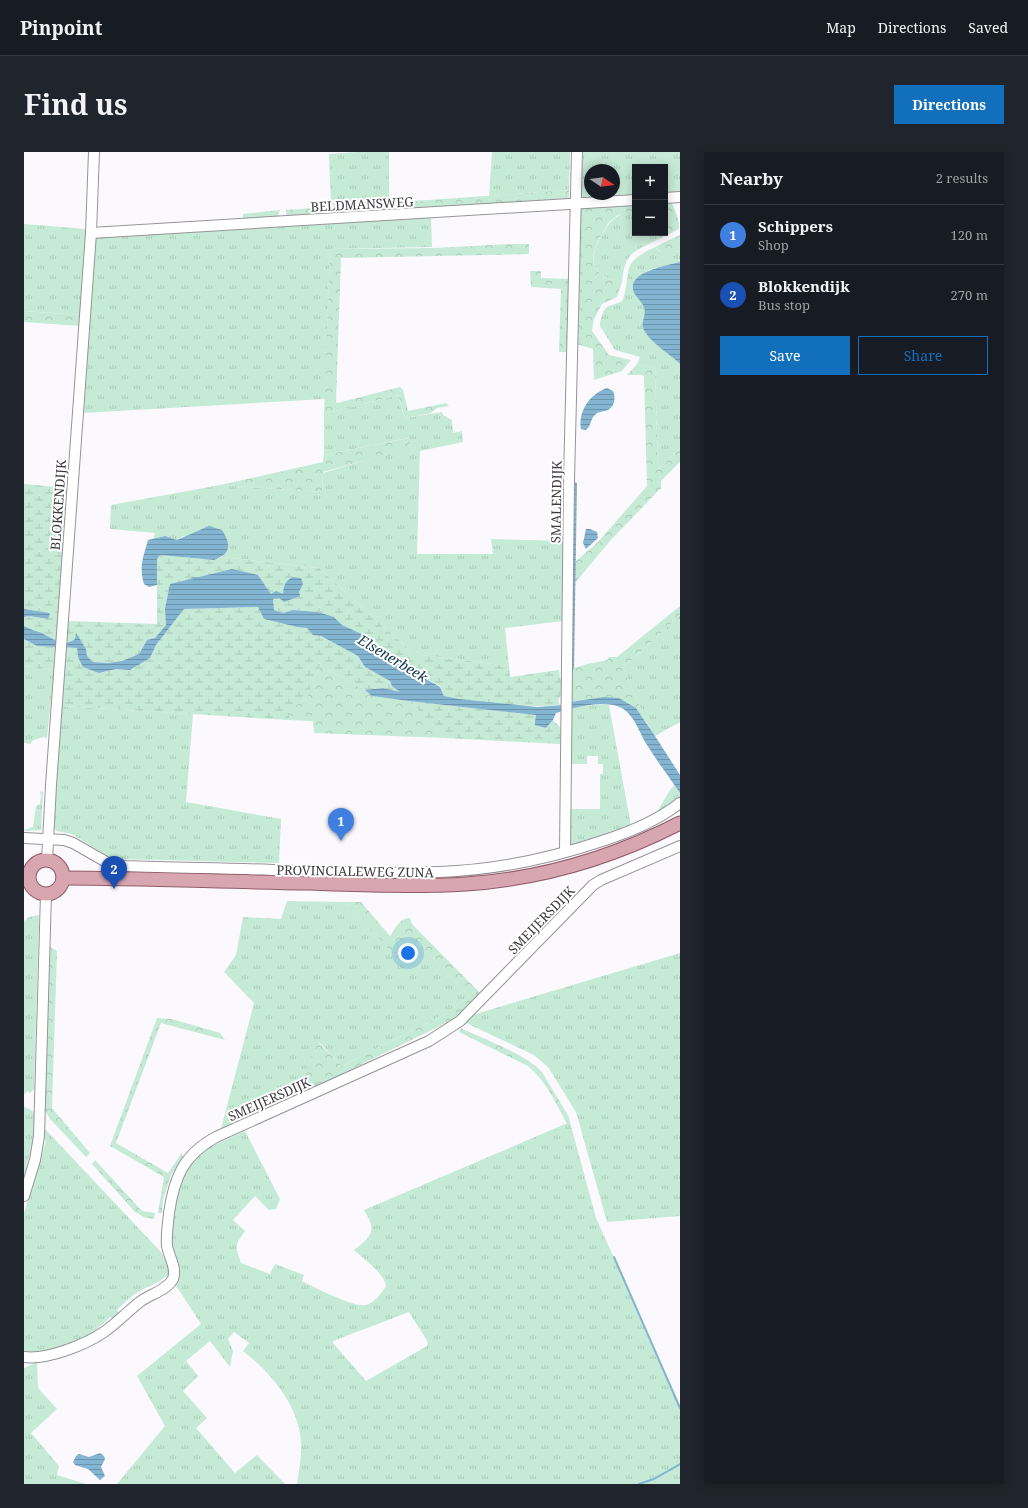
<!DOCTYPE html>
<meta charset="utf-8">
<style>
body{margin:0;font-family:"Noto Serif",serif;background:#20242c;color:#f1f3f6}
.controls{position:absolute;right:12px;top:12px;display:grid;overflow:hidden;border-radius:0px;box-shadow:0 2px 10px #0003}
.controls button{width:36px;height:36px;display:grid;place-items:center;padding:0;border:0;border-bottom:1px solid #363941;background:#171b24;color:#f1f3f6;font:20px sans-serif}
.compass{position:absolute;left:560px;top:12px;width:36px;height:36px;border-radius:50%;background:#171b24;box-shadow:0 2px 10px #0003;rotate:103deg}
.you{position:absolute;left:384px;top:801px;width:14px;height:14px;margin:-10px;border:3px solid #fff;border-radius:50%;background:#1a73e8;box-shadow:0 0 0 6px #1a73e833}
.badge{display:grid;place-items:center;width:26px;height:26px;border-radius:50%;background:#126fbc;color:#fff;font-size:13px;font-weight:700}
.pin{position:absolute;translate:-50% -33px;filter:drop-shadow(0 1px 2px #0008)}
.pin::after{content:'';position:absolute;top:21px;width:14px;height:12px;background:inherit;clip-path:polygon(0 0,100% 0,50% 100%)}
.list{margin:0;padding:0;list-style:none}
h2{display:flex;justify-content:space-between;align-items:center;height:52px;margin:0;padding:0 16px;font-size:17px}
h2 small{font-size:13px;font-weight:400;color:#9ea1a6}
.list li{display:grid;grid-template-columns:26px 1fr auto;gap:12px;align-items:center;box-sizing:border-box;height:60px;padding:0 16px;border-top:1px solid #363941}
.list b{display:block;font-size:15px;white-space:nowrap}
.list p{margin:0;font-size:13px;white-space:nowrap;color:#9ea1a6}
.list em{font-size:13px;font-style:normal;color:#9ea1a6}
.actions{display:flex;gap:8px;padding:12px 16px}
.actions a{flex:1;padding:9px 0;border:1px solid #126fbc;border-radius:0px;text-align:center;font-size:14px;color:#126fbc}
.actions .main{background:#126fbc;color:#fff}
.map{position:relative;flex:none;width:656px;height:1332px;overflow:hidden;border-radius:0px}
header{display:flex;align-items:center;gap:24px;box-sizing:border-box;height:56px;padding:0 20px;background:#171b24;border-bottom:1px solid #363941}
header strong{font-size:19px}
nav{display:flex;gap:22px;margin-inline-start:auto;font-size:14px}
.intro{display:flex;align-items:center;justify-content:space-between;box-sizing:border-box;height:96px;padding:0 24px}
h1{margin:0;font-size:28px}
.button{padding:10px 18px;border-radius:0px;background:#126fbc;color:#fff;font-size:14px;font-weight:700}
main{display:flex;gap:24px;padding:0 24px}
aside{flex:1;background:#171b24;border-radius:0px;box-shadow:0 2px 10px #0003}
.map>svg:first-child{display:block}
.grass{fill:url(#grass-tufts);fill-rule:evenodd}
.forest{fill:url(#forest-crowns)}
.wetland{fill:url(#wetland-marsh)}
.water{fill:url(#water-rules)}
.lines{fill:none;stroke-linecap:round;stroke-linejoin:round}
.stream{stroke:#83b4d1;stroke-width:2}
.minor-casing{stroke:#96939b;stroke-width:12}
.major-casing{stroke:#915a67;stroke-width:15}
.minor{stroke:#fff;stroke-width:10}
.major{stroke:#d8a6b0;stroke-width:13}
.labels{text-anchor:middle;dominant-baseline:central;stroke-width:4;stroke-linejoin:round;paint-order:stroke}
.street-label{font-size:13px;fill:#3d3b3f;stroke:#fff}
.water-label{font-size:14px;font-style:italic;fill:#0b364b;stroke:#fff}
</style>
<header>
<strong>Pinpoint</strong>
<nav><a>Map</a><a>Directions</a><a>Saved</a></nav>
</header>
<div class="intro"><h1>Find us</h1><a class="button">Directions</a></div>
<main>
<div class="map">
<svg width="656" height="1332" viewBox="0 0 656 1332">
<defs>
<pattern id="grass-tufts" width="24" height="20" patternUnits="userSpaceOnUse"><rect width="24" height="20" fill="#c5ead5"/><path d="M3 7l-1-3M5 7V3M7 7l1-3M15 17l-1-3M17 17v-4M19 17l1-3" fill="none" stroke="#aacab8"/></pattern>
<pattern id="forest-crowns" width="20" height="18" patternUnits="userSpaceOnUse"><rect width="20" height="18" fill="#c5ead5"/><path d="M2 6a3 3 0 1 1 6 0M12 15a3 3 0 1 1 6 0" fill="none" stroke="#aacab8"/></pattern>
<pattern id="wetland-marsh" width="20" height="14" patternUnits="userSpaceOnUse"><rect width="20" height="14" fill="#c5ead5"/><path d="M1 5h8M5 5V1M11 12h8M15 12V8" fill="none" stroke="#aacab8"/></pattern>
<pattern id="water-rules" width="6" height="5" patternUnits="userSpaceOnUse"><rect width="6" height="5" fill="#83b4d1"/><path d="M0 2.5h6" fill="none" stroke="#6c94ab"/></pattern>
</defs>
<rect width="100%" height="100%" fill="#fbf9fe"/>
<g class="grass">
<path d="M333,0H365V51L307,54L305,2Z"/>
<path d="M468,0H546L545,38L465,44Z"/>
<path d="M559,0H656V40L641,41V15H611V43L557,45ZM566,18H590V42H566Z"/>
<path d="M602,60H611V81H633L635,87C610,100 601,99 598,130C569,125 562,109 578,83C584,72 589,65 602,60Z"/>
<path d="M407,64L408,95L306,97L301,247L60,261L71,86L275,74L337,68Z"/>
<path d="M0,72L62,77L56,163L0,159Z"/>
<path d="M631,95L635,99L651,100L656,98V110L627,117L621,120L610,139C613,145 621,152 621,158C622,169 617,173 623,183L656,212V296L635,317L634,316L631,216L613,212L616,205L591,198L576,174C576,169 578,159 583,155C588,152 595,152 599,148C608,117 596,111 631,95Z"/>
<path d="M374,243L378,258L381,266L418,260L419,263L428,268L429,281L438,279L439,290L396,299L393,402H469L467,387L540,389L539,469L481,476L485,514L390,502L295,416L198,405L205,396L159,384L153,388L141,384L129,387L131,381L86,377L87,353L196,333L298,340L299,321L386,295L384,286L300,303V262Z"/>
<path d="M656,463V570L631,584L624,573L599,516Z"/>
<path d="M0,514L30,518L23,586L19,585L8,589L7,592L0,591Z"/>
<path d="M581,552L585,553L607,674L569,688L548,693L546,689V657H576V622H579V612H574V604H563V612H546L547,555Z"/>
<path d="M37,554L169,562L162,650L257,667L255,711L93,707L80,702L48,682L32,679L30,675L31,628Z"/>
<path d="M651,633L656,641V659L633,671L628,668L646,638Z"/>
<path d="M16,639L19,640L17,678L0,679V678L9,675L12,654L16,652L17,644Z"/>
<path d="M263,749L321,750L360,791L384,804L388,790H393L445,844L423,861L318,914L295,890L292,893L278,932L198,973L230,851L200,820L212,803L219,765L257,767Z"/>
<path d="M15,763L10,934L11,936L6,941L4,939L0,942V769L5,765Z"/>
<path d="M656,801V1064L583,1070L552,960L524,915L510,903L438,869L445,864Z"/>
<path d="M0,955C4,956 9,958 10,962C13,977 4,1009 0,1023Z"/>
<path d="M546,970L572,1066L656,1253V1332H273C275,1318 278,1303 277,1289C274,1252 247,1221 219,1199L225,1191L210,1180L204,1187L209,1199L206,1215L186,1189L162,1209L174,1224L159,1239L183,1266L172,1276L211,1321L233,1303L261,1332H93L141,1274L113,1224L177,1172L151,1132L148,1097L147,1071L159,1016L177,999L221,979L256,1047L252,1057L245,1058L231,1044L209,1068L221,1079C210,1095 211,1093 217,1111L246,1122L251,1112L280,1123L278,1129C290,1135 330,1156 342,1153C351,1150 357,1142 362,1134C360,1121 340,1107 330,1098C348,1084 353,1079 340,1058ZM385,1160L402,1187L404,1191L403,1194L342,1229L309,1191V1189Z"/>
<path d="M21,977L137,1100L142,1109L144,1118H147L146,1125L142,1124C135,1131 125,1134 116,1139C107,1144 100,1151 93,1158L96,1161L89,1168L86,1165C82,1169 78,1173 74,1176C58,1190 21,1203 0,1200V1061L22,989L20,987Z"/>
<path d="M13,1210L14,1236L33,1257L7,1281L35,1314L33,1323L62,1332H0V1216Z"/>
</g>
<g class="forest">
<path d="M545,38V49L263,65L262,58Z"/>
<path d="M647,49C651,58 656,68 655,77L635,87L633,81H641V74L644,67L641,60V50Z"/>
<path d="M611,52V60C604,60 596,61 590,66C584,70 581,77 577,84C562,109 569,125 598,130L593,145L578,152L570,167L568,179L585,203L607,208L598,219L570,228L569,197L552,192L555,55Z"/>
<path d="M256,58L253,67L219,70V62Z"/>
<path d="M656,83V98C646,102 639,103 631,95Z"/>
<path d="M485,92H505V102L317,106L312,250L313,251L376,235L379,238L384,259L422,251L425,254L413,256L407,261L381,266L374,243L300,262L306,97L411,96Z"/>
<path d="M506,119H517V126L546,127L544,200H535L537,137L507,135Z"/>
<path d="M0,159L56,163L55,174L0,170Z"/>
<path d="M613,212L631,216V217L634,317H635L656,296V310L637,329V336L586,389L550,432V411L574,390L623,334L620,224L617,223H603Z"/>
<path d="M385,286L386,296L299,320L298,340L196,333L299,310L300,303Z"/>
<path d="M656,454V463L599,516L624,573L612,556L595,546L547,550V517L563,512L583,508L585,505H593Z"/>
<path d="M296,513L341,538L348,544L385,549L421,586L290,581L289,569L264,568L269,555L282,547Z"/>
<path d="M321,750H337L366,784C371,777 376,765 386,766L388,772L458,843L432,865L416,874L195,982L198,973L278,932L293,889L318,914L423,861L445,844L393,790H388L383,807L380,809H376Z"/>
<path d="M24,794L33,799L28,956L66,1001L62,1005L26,967L20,957Z"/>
<path d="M133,866L148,867L196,881L201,888L137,871L92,991L144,1021L157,1002L159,1005L147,1023L139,1048L138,1061H134L140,1025L86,994Z"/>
<path d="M437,876C459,887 502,902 518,920L545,965L546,970L543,972C532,951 522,929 504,914L435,880Z"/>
<path d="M71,1008L118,1059L131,1061L130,1067L120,1065L111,1060L68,1012Z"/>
</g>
<g class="wetland">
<path d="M0,332L44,336L32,490L20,482L0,474V465L5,464L24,467L26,461L0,457Z"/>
<path d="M136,403L190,408L198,405L295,416L390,502L485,514L486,525L535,518L536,526L540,529L538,542L534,548L536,553C499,556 457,552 420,544L416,534C399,525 383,518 370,502L362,504L342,484L318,473L310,465L294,460L269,458L259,461L250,458L249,447L275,440L279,432L260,442H247L234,423L141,457L142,473L131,486L123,488L115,502L98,509L84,511L69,510L63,504L62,497L52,482L51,487L48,490H42L43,469L133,472V407Z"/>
<path d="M234,455L240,467L273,475L283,476L289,483L297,484L334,504L341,515L366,529L377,541L359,536L341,538L296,513L282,547L269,555L264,568L37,554L41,496H53L54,505L75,521L92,517L106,518L126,506L132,493L160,457Z"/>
<path d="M0,487L13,494L31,495L30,518L0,514Z"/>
<path d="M385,549L513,563L522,576L529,568L537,576L536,592L421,586Z"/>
</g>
<g class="water">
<path d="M656,110V212C646,202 624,189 619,176C617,169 623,162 620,155C617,148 610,144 609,137C606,119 645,113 656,110Z"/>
<path d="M583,236L589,239C592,245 591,254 584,258C580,260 575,259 572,262C566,266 568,273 562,278L557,277C554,259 566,242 583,236Z"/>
<path d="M551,330L553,331L550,517H547Z"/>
<path d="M185,374L198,378C207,393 208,401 190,408L136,403L133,407V433L125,435L120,432C115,414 119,406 124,388L141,384L153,388Z"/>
<path d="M562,377H566L573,380L574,386L562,397L559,391Z"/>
<path d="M208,417L234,423L247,442L252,439L259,442C260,433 261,429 269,425L277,426L279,432L275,440L276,444L260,450L255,446L249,447L250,458L259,461L269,458L294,460L310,465L318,473L342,484L362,504L370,502C383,518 399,525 416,535L420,544L435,547L513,555L539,553L547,550L580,545L595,546L612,556L631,584L656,623V641C645,625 633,609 623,593C616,582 612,568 602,559C587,545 549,555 532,561L529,568L522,576L511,573V570L512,563L385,549L348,544L341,538L359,536L376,540L368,534L366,529L341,515L334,504L297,484L289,483L283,476L273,475L240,467L234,455L160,457L132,493L126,506L106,518L92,517L75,521L59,515L54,505L53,496L13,494L0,487V474C6,477 12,479 18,481C28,486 39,496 51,487L52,481L62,497L63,504L69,510L84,511L98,509L115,502L123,488L131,486L142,473L141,457L146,432Z"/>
<path d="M0,457L26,461L24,467L5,464L0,465Z"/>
<path d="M76,1301L80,1304L81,1307L77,1315L81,1324L76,1328L64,1317L51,1313L49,1310L52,1304L55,1302L65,1305Z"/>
</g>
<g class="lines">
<g class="stream">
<path d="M166,429L169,426H174"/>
<path d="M590,1105L656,1256"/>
<path d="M615,1332L630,1327L656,1312"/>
</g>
<defs>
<g id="minor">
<path d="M641,46L656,45"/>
<path d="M67,81L611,48"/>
<path d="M0,686L40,688L49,691L84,711L101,714C151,716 200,716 249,718C304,720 360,722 415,720C469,718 524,707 575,690C604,681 632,670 656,651"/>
<path d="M541,700L545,328L553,0"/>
<path d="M23,708L27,633L67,81L70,0"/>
<path d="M0,1044L11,1008L15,984L22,742"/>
<path d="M0,1205C23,1208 61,1193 80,1180C93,1171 104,1159 117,1149C127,1142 143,1138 149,1127C153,1116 145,1105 143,1094C142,1083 144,1072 145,1061C150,1026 159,1003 192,985L405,889L436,869L569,733L577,728L656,694"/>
</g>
<g id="major">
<circle cx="22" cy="725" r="17"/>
<path d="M39,726C121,726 203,730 285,731C337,733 390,735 442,732C516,727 590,705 656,671"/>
</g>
</defs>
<use href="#minor" class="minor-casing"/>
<use href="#major" class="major-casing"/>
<use href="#minor" class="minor"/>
<use href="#major" class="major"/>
</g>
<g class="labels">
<g class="street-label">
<text transform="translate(338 52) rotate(-3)">BELDMANSWEG</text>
<text transform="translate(532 350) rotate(-89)">SMALENDIJK</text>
<text transform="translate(34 353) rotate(-86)">BLOKKENDIJK</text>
<text transform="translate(331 719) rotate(1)">PROVINCIALEWEG ZUNA</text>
<text transform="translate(517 768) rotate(-46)">SMEIJERSDIJK</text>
<text transform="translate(245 947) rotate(-24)">SMEIJERSDIJK</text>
</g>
<g class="water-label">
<text transform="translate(369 506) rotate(31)">Elsenerbeek</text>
</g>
</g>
</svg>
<div class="controls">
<button>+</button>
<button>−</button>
</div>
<svg class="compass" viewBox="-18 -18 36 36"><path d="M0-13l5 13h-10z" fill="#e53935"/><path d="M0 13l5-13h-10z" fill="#9ea1a6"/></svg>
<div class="you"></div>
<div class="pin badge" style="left:317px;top:689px;background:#3f7fe0">1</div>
<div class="pin badge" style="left:90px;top:737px;background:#1a4fb4">2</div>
</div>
<aside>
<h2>Nearby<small>2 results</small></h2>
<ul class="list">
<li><span class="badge" style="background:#3f7fe0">1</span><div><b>Schippers</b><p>Shop</p></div><em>120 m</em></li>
<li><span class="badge" style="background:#1a4fb4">2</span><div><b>Blokkendijk</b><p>Bus stop</p></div><em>270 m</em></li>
</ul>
<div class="actions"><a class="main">Save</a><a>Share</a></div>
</aside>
</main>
